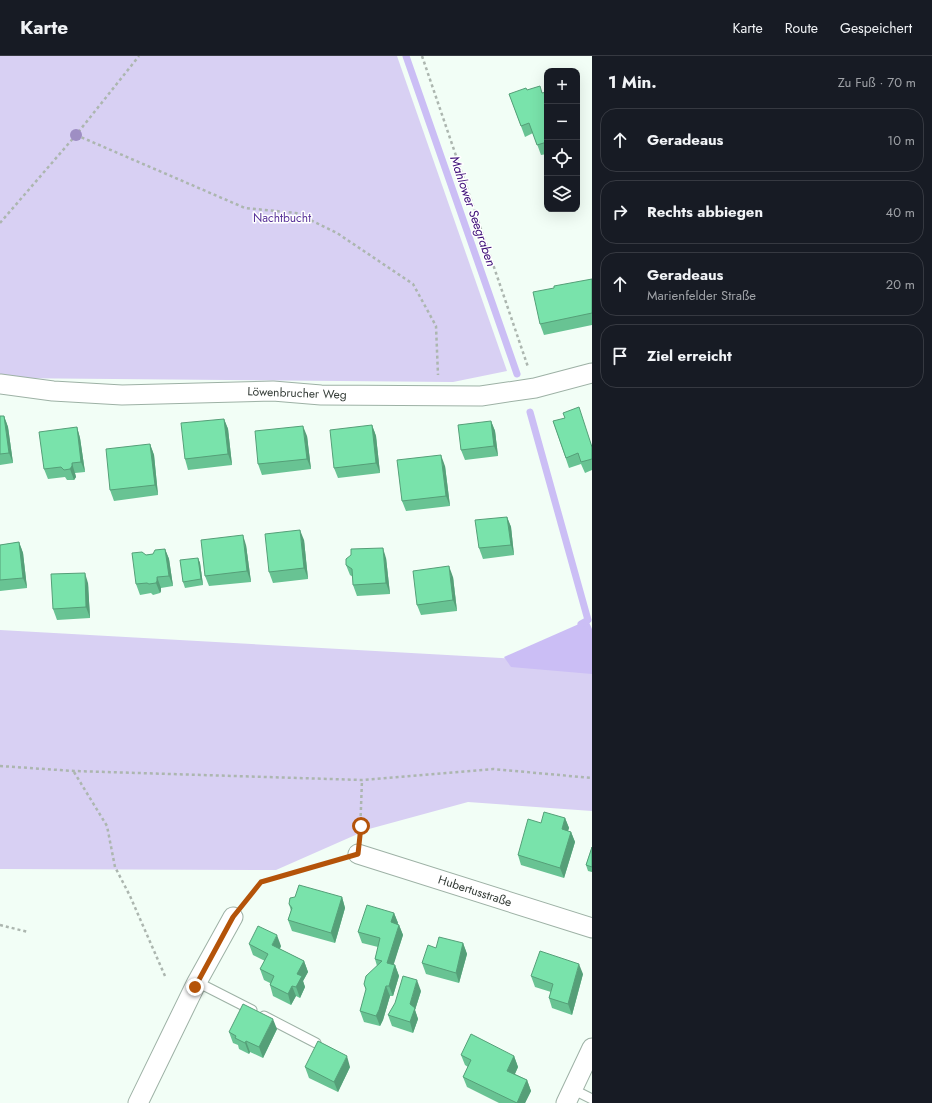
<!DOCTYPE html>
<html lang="de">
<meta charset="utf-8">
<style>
body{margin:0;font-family:Jost,sans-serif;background:#20242c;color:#f1f3f6}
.controls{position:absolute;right:12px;top:12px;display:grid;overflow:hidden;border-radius:8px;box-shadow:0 4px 16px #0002}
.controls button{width:36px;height:36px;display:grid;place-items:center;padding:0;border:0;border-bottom:1px solid #363941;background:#171b24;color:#f1f3f6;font:20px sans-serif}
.stop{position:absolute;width:12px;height:12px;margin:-9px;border:3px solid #b45309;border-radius:50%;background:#fff}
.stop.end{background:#b45309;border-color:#fff;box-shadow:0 1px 4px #0008}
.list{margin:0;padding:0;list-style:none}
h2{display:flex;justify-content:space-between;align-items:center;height:52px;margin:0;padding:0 16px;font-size:17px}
h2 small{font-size:13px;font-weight:400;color:#9ea1a6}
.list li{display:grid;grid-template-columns:26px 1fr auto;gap:12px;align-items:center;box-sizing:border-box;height:64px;margin:0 8px 8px;padding:0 8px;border:1px solid #363941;border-radius:16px}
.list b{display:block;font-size:15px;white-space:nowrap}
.list p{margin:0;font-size:13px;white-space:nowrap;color:#9ea1a6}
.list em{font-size:13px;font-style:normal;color:#9ea1a6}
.icon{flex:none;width:22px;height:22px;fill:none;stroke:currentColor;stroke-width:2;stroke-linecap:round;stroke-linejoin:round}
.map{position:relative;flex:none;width:592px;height:1047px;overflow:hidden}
header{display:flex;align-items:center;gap:24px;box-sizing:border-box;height:56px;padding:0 20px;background:#171b24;border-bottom:1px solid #363941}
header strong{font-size:19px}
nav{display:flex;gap:22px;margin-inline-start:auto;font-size:14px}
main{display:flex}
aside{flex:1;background:#171b24}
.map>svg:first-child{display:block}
.green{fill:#d8d0f3}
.water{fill:#cbbef5}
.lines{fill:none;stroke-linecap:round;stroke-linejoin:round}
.stream{stroke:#cbbef5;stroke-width:7}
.service-casing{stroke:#9db1a5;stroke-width:11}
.minor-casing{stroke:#9db1a5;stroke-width:21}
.path{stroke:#acb6af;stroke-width:2.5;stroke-dasharray:3 3;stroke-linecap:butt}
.service{stroke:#fff;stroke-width:9}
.minor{stroke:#fff;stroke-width:19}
.tree{fill:#9e8ec3}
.wall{fill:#68c393}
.shaded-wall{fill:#559f78}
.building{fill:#79e3ab;stroke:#559f78}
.route{stroke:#b45309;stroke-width:5}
.labels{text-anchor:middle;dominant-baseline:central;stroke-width:3;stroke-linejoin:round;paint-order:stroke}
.park-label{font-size:12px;fill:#593399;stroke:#fff}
.street-label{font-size:12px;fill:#333b36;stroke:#fff}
.water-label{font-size:13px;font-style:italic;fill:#3e0f78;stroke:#fff}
</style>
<header>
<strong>Karte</strong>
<nav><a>Karte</a><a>Route</a><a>Gespeichert</a></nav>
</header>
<main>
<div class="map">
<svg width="592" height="1047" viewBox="0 0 592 1047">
<rect width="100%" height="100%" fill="#f2fef6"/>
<g class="green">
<path d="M0,0H397L507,315L453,326L0,322Z"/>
<path d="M0,574L592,607V755L468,746L369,773L276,814L0,813Z"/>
</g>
<path class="water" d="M588,564L592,573V618L511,611L504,601Z"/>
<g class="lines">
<g class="stream">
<path d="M406,0L517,318"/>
<path d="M530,356L588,564L581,568"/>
</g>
<defs>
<g id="service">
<path d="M197,926L252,954"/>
<path d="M264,960L316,987"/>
<path d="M572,1033L592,1043"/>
</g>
<g id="minor">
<path d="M0,328L53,335L122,339L273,335L321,339L481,340L535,332L592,317"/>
<path d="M358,798L592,872"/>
<path d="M138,1047L197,926L233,861"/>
<path d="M566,1047L592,992"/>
</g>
</defs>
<use href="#service" class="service-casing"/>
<use href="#minor" class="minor-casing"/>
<g class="path">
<path d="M422,0L528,311"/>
<path d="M76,79L245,152L296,157L337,177L413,228L436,270L438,319"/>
<path d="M0,167L76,79L139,0"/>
<path d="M0,710L74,715L362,724L493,713L592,722"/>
<path d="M74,716L107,770L115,811L130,840L165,920"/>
<path d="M360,778L362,724"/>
<path d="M246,845L261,826L339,804"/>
<path d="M0,869L28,876"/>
</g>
<use href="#service" class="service"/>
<use href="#minor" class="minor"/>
</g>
<circle class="tree" cx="76" cy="79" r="6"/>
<g class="wall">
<path d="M527,34L543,37L547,36V98L541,99L533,77L525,81L509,38Z"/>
<path d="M592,223V269L544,279L540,268L554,232Z"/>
<path d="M0,360H4L8,371L13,407L0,409Z"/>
<path d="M224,363L228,373L232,409L188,414L185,403Z"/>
<path d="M491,365L495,375L498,400L465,404L461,394Z"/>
<path d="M553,365L592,390V414L585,417L581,408L569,412Z"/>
<path d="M372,369L376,380L380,417L338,422L334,412Z"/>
<path d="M77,371L80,382L85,416L75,417L76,421L74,424H67L65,421L48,423L44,413Z"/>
<path d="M307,380L311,413L262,419L258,408Z"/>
<path d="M150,388L154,399L158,439L114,445L110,434Z"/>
<path d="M445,410L450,450L406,455L402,445Z"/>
<path d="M507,461L511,471L514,499L483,503L479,492Z"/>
<path d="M304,484L308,523L273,527L269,516Z"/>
<path d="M19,486L23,497L27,532L0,535V489Z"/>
<path d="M246,489L251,526L209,530L205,520Z"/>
<path d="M165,493L169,503L173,530L161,532V535L160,537L153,539L151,537L140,539L136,528L146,499L153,498Z"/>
<path d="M198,502L200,507L203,529L185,532L183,526Z"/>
<path d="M386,502L390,538L357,540L353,529V521L350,519L346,509Z"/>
<path d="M453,521L457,555L421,559L417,549Z"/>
<path d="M88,527L90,562L57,564L53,553Z"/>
<path d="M565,762L569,772L568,775L571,776L575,786L564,822L521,809L518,799L541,767Z"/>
<path d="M592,791V816L588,815L586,809Z"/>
<path d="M342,841L345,852L335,887L292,875L288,864L291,855L289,848Z"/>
<path d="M394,857L398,867L397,868L399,869L403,879L393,909H395L399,920L393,940H390L383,964L380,970L364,966L360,955L366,934L364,928L377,910L375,903L378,891L362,887L358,876Z"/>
<path d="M463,887L467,898L459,927L426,918L422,907L436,892Z"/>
<path d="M249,888L281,890L280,893L304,905L308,916L303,925L305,931L300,942L296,940L291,949L273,940L270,929V927L264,924L260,913L265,905L253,899Z"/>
<path d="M583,918L572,959L552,952L549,942L551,936L535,931L531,920Z"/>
<path d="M421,935L415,954L418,963L413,977L392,970L388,959Z"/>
<path d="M277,973L263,1002L250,996L249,998L239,993L238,989L233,987L229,976Z"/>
<path d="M461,999L514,1000L518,1011L515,1018L527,1024L531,1035L525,1047H499L467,1031L463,1021L468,1011L465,1009Z"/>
<path d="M305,1011H350L338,1036L309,1022Z"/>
</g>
<g class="shaded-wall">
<path d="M4,360L8,371L13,407L9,397Z"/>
<path d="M224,363L228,373L232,409L228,398Z"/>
<path d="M491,365L495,375L498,400L494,390Z"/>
<path d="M372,369L376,380L380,417L376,407Z"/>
<path d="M303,370L307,380L311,413L307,403Z"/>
<path d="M77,371L80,382L85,416L81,406Z"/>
<path d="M150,388L154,399L158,439L155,429Z"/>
<path d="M441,399L445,410L450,450L446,440Z"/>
<path d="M72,407L76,421L74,424L70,413Z"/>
<path d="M507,461L511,471L514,499L511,489Z"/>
<path d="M300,474L304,484L308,523L304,512Z"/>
<path d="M243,479L246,489L251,526L247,515Z"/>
<path d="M19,486L23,497L27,532L23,522Z"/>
<path d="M383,492L386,502L390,538L386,527Z"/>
<path d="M165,493L169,503L173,530L169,520Z"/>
<path d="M198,502L200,507L203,529L201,523Z"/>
<path d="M449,510L453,521L457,555L453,544Z"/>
<path d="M85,517L88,527L90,562L86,551Z"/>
<path d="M157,521L161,532V535L160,537L156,527Z"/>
<path d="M565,762L569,772L565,783L562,773Z"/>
<path d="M571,776L575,786L564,822L560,812Z"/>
<path d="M342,841L345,852L335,887L331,877Z"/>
<path d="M394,857L398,867L395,877L391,866Z"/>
<path d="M399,869L403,879L391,917L387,907Z"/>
<path d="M277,879L281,890L276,900L272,889Z"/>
<path d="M463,887L467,898L459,927L456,917Z"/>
<path d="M304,905L308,916L303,925L305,931L300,942L296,931L297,918Z"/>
<path d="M579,908L583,918L572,959L568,948Z"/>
<path d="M395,909L399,920L393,940L389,930Z"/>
<path d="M417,924L421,935L415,954L418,963L413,977L410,966V948Z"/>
<path d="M292,930L296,940L291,949L288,938Z"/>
<path d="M386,930L390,940L383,964L380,970L376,960Z"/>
<path d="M273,963L277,973L263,1002L259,991Z"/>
<path d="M246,985L250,996L249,998L245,987Z"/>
<path d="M347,1000L350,1011L338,1036L334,1026Z"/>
<path d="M514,1000L518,1011L511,1026L507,1015Z"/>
<path d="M527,1024L531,1035L525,1047H517Z"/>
</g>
<g class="building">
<path d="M540,30L542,37L547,36V86L537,89L529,67L521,70L509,38L526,32L527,34Z"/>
<path d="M592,223V257L540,268L533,236L554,232V230Z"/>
<path d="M579,351L592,391V403L581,406L578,397L566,402L553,365L565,362L563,357Z"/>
<path d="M0,360H4L9,397L0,398Z"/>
<path d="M224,363L228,398L185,403L181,367Z"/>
<path d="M491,365L494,390L461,394L458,369Z"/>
<path d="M372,369L376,407L334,412L330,374Z"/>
<path d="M303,370L307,403L258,408L255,375Z"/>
<path d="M77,371L81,406L72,407V410L70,413L64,414L61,411L44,413L39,376Z"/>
<path d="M150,388L155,429L110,434L106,393Z"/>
<path d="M441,399L446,440L402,445L397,404Z"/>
<path d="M507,461L511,489L479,492L475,464Z"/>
<path d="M300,474L304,512L269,516L265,478Z"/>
<path d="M243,479L247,515L205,520L201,484Z"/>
<path d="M19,486L23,522L0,524V489Z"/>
<path d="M383,492L386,527L353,529L352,513L346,509V503L351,499V493Z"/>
<path d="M165,493L169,520L157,521V525L156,527L149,528L147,527L136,528L132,497L142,496L146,499L153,498L155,494Z"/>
<path d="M198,502L201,523L183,526L180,504Z"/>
<path d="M449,510L453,544L417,549L413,515Z"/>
<path d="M85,517L86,551L53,553L51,518Z"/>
<path d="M544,756L565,762L562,773L571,776L560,812L518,799L528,763L541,767Z"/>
<path d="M592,791V811L586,809Z"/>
<path d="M299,829L342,841L331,877L288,864L292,852L289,848L290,842L295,841Z"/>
<path d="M367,849L394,857L391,866L399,869L387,907L395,909L389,930H386L379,954L376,960L360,955L366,933L364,928L366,920L382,905L375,903L380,882L358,876Z"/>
<path d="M258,870L277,879L272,889L304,905L297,918L302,920L296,931L292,930L288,938L270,929L274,920L260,913L268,898L249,888Z"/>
<path d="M439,881L463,887L456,917L422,907L428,889L436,892Z"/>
<path d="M540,895L579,908L568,948L549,942L553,928L531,920Z"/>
<path d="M403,920L417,924L410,948L415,952L410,966L388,959L395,947Z"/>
<path d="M243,948L273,963L259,991L246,985L245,987L235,982L236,980L229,976Z"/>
<path d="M471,978L514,1000L507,1015L527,1024L517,1047L463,1021L471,1004L461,999Z"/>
<path d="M318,985L347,1000L334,1026L305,1011Z"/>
</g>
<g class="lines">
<path class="route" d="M195,931L233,861L261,826L358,798L361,770"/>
</g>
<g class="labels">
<g class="park-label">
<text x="282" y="162">Nachtbucht</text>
</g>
<g class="street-label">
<text transform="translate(297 337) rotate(2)">Löwenbrucher Weg</text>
<text transform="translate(475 835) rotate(18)">Hubertusstraße</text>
</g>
<g class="water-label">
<text transform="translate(473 155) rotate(71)">Mahlower Seegraben</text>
</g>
</g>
</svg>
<div class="controls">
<button>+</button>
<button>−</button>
<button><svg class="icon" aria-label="locate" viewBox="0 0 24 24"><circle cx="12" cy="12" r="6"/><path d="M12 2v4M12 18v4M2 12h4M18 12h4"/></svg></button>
<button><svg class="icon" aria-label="layers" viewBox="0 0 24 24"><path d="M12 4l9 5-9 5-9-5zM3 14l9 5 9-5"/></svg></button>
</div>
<div class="stop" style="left:361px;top:770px"></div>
<div class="stop end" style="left:195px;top:931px"></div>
</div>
<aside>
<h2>1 Min.<small>Zu Fuß · 70 m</small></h2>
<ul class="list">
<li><svg class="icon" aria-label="ahead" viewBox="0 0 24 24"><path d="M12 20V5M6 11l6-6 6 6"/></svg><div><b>Geradeaus</b></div><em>10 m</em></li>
<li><svg class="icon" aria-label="right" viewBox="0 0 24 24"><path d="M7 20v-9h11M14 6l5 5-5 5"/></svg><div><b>Rechts abbiegen</b></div><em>40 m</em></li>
<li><svg class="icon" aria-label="ahead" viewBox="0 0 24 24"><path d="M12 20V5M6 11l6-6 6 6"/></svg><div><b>Geradeaus</b><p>Marienfelder Straße</p></div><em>20 m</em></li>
<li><svg class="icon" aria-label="arrive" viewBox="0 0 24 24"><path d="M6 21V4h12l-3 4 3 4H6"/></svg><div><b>Ziel erreicht</b></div></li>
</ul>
</aside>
</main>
